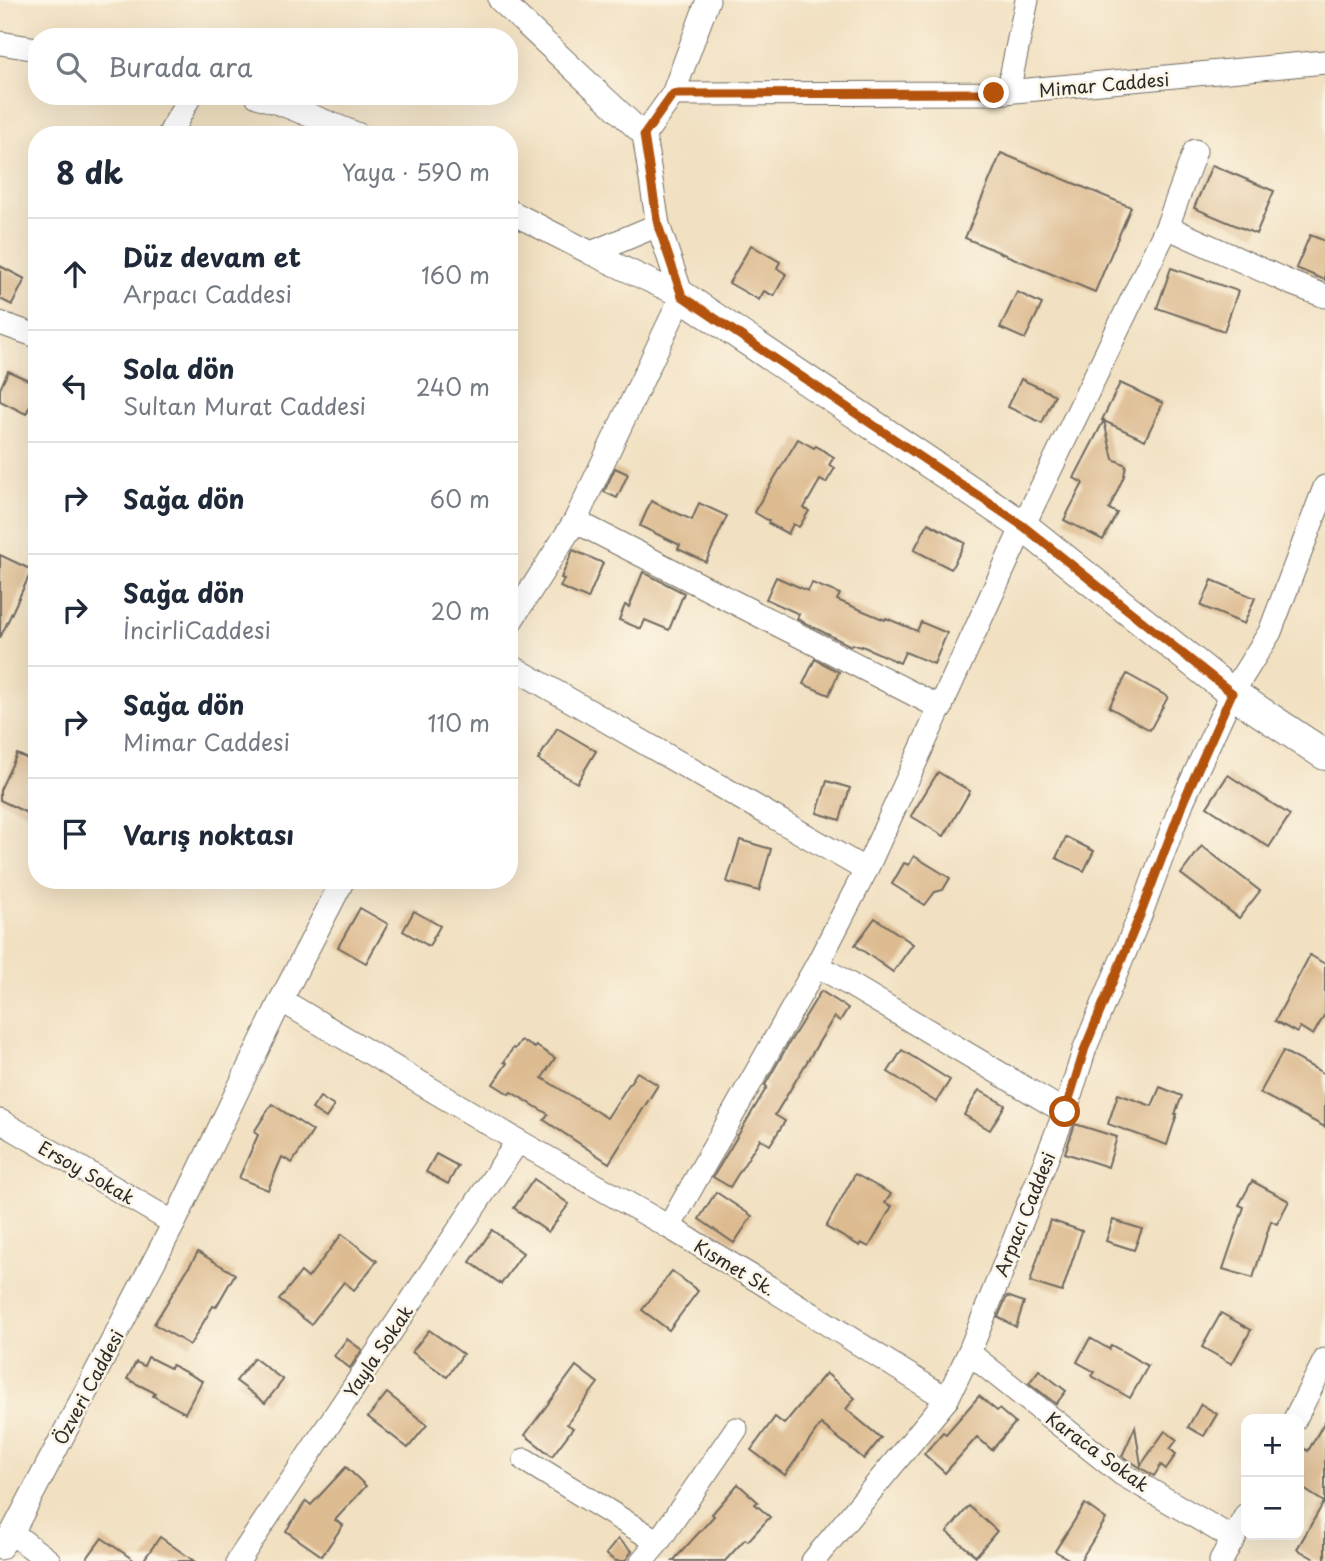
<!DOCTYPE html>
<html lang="tr">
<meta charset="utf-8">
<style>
body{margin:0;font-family:"Playpen Sans",sans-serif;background:#f2f2f3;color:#1f2937}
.controls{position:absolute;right:21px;bottom:21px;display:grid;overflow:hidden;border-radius:14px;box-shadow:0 7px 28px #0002}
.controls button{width:63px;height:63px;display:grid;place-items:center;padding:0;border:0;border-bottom:2px solid #e0e1e3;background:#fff;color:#1f2937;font:35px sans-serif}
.stop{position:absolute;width:21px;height:21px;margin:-16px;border:5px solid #b45309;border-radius:50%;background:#fff}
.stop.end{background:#b45309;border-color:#fff;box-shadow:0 2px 7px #0008}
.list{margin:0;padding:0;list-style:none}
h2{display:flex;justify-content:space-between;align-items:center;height:91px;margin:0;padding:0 28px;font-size:30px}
h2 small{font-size:23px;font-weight:400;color:#747a83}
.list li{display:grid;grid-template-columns:46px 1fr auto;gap:21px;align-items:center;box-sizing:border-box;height:112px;padding:0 28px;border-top:2px solid #e0e1e3}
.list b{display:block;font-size:26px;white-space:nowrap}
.list p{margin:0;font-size:23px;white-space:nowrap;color:#747a83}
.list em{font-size:23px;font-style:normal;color:#747a83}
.icon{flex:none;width:38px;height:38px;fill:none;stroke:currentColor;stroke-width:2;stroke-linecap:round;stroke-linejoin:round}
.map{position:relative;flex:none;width:1325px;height:1561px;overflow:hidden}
.search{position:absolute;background:#fff;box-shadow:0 7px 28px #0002;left:28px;top:28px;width:490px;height:77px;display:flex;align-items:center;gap:18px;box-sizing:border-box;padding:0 24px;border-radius:28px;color:#747a83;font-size:26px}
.panel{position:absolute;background:#fff;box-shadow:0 7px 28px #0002;left:28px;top:126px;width:490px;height:763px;border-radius:28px}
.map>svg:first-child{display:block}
.building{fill:#ddbb91}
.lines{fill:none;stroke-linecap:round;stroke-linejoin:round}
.minor-casing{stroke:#706a60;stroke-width:25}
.major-casing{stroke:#706a60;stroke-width:32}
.minor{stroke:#fff;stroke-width:23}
.major{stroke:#fff;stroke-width:30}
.route{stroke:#b45309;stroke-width:9}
.labels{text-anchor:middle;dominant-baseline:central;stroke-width:5;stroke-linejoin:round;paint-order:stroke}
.street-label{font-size:18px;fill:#2b2b2b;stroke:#fcf5e5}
</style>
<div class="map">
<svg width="1325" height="1561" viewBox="0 0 1325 1561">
<rect width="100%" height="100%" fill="#fcf5e5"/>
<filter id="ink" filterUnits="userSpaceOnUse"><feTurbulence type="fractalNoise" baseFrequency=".0143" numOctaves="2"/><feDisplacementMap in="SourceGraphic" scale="14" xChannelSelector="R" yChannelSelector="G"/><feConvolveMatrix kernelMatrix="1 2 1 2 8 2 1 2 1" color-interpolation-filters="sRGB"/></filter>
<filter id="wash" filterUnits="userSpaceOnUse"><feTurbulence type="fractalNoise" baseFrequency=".00686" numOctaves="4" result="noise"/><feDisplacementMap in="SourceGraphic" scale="28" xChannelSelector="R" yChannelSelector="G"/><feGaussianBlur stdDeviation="1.57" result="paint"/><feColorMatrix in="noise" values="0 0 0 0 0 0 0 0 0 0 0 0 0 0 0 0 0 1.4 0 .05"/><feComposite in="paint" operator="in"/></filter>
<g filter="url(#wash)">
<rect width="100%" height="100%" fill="#f1e0c1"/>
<g id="blocks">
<g class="building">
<path d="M1001,153L1131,207L1095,292L965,238Z"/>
<path d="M1212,165L1274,191L1256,234L1194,208Z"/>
<path d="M1310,235L1325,241V280L1296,268Z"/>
<path d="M751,245L780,262L777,268L786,274L774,296L764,291L759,300L729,283Z"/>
<path d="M0,266L25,279L12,305L0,299Z"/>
<path d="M1171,268L1238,291L1224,331L1157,308Z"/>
<path d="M1017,292L1042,304L1025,339L1000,328Z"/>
<path d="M8,371L37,384V391L26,414L0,401V389Z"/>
<path d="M1021,379L1055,395L1042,423L1008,407Z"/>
<path d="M1120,383L1163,403L1145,440L1104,421L1113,459L1126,465L1124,476L1109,509L1117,513L1103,540L1064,520L1083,483L1074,478L1104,420H1102Z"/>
<path d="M798,439L814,448L816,446L834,457L829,465L835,468L826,483L820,480L804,508L809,511L799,527L793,524L788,534L768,523L769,521L754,512Z"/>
<path d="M615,468L628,474L617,498L604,492Z"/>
<path d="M651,501L692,520L699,503L727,516L706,562L678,549L680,545L640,526Z"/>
<path d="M928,523L965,543L951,569L914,550Z"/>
<path d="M573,550L603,563L588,599L560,587L564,579L561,578Z"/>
<path d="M0,555L32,570L0,638Z"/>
<path d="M643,572L684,593L669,630L645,620L641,629L619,620L625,605L629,607Z"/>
<path d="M776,577L808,591L812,583L840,594L837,600L885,620L886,618L917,631L921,622L947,633L934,664L905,652L900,663L862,646L861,647L852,644L851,646L797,619L799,614L766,599Z"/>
<path d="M1212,580L1255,598L1244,624L1201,606Z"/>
<path d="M815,659L839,672L829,695L803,684Z"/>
<path d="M1127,674L1168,697L1150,730L1109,707Z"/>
<path d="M557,728L596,751L577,783L538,760Z"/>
<path d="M17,754L37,763V808L33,816L0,800V790Z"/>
<path d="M938,772L970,791L944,836L911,816Z"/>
<path d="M1228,775L1290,815L1269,847L1207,807Z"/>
<path d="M827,781L850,788L840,820L817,813Z"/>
<path d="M1066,837L1094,851L1084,871L1056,858Z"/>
<path d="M740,840L771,849L759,891L727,882Z"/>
<path d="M1202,846L1260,891L1239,918L1181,874Z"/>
<path d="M914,856L950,878L943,890L935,892L925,905L892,884L904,863L909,865Z"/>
<path d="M360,908L388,924L366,963L338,947Z"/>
<path d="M414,911L440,926L429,946L403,931Z"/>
<path d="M875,918L913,944L893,972L855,945Z"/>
<path d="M1310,955L1325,964V1014L1313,1035L1300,1027L1297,1033L1275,1021Z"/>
<path d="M821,991L848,1008L840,1021L834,1017L775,1115L785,1121L770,1145L760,1139L730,1187L713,1177L767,1087L765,1085L789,1043Z"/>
<path d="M521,1040L535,1048L536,1046L555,1058L542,1078L607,1118L637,1072L658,1085L609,1163L544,1120L548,1114L511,1092L509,1094L493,1084L507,1063L504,1062L513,1048L515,1049Z"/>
<path d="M902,1050L950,1080L936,1102L888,1072Z"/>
<path d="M1283,1051L1325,1074V1127L1260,1093Z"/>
<path d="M1160,1087L1182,1096L1175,1114H1177L1167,1145L1108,1124L1118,1094L1152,1106Z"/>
<path d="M979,1090L1005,1105L990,1130L964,1115Z"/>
<path d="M320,1097L334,1106L326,1118L312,1109Z"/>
<path d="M272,1104L313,1131L292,1163L282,1157L268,1190L239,1178L258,1135L254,1132Z"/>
<path d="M1075,1124L1117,1137L1108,1167L1065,1153Z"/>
<path d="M436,1154L458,1166L448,1184L426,1172Z"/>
<path d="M855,1174L891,1194L885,1203L892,1206L869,1247L861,1243L860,1246L826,1227Z"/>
<path d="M534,1179L569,1204L548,1232L514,1208Z"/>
<path d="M1252,1181L1289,1201L1277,1224L1271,1221L1253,1278L1223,1269L1244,1207L1239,1205Z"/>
<path d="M716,1192L752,1216L734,1243L699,1219Z"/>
<path d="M1050,1220L1082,1231L1062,1292L1030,1282Z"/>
<path d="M1113,1220L1142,1229L1134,1250L1106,1241Z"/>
<path d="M492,1230L523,1253L501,1284L470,1262Z"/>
<path d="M342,1234L377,1261L354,1290L344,1282L311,1324L279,1300L301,1272L308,1278Z"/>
<path d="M198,1252L235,1274L216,1307L213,1306L190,1345L154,1324Z"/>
<path d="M672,1271L698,1291L669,1330L642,1310Z"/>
<path d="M1007,1296L1024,1302L1016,1327L998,1317Z"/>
<path d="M1221,1313L1251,1330L1232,1364L1202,1347Z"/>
<path d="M429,1330L463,1354L447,1377L412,1352Z"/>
<path d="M1090,1338L1109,1349L1111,1345L1148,1366L1130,1398L1092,1376L1095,1372L1077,1362Z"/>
<path d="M347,1339L362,1350L350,1368L334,1356Z"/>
<path d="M148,1357L170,1368L172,1365L202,1381L185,1413L153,1396L155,1393L127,1379L136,1362L144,1366Z"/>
<path d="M254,1358L283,1380L265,1403L236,1381Z"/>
<path d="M576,1366L598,1383L567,1424L573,1428L552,1456L525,1435Z"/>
<path d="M1039,1370L1066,1391L1056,1404L1029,1383Z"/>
<path d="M826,1373L855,1398L846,1409L881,1438L864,1459L821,1424L785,1475L751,1450L775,1417L784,1424Z"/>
<path d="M387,1393L427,1425L408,1448L368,1417Z"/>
<path d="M979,1396L997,1411L999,1409L1015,1423L992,1450L977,1437L945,1473L924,1454L943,1432L946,1434Z"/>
<path d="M1201,1404L1217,1414L1204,1436L1188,1427Z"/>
<path d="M1325,1421V1561H1318L1297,1549L1324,1502L1299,1486V1458L1305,1449L1308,1451Z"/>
<path d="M1135,1427L1141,1465L1165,1431L1177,1440L1170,1449L1176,1454L1166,1469L1161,1465L1154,1476L1122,1456Z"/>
<path d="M346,1467L366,1486L335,1520L343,1525L322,1556L286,1531L306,1501L311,1505Z"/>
<path d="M738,1484L758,1502L755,1504L770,1517L748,1541L745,1539L725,1561H673L714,1516L712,1514Z"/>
<path d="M1085,1504L1106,1519L1080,1561H1072L1055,1551Z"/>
<path d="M969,1506L997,1531L976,1556L947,1532Z"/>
<path d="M160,1537L194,1561H143Z"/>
<path d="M102,1538L135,1561H85Z"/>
<path d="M618,1539L632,1551L625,1561H615L606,1554Z"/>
</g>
</g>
</g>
<g filter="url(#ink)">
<use href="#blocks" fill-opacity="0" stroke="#706a60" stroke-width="2"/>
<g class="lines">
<defs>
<g id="minor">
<path d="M500,0L644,135"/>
<path d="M0,43L37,49"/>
<path d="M1008,92L1027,0"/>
<path d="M673,94L994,93L1325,62"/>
<path d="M257,96L284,105L359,135"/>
<path d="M169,135L190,96"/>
<path d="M644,135L658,225L682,296L575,521L941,708"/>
<path d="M644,135L673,94L708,0"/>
<path d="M509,211L591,253L682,296"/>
<path d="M1167,227L1293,284L1325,296"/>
<path d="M591,253L658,225"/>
<path d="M0,323L34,335H37"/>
<path d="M509,624L575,521"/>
<path d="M509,665L866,870L1023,526L1167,227L1195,151"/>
<path d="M866,870L817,965L1065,1112"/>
<path d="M281,1000L518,1141L669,1227L759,1281L947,1399"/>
<path d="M0,1121L174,1223"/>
<path d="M669,1227L817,965"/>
<path d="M969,1353L1122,1474L1234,1539"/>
<path d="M1295,1419L1325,1360"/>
<path d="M525,1460L658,1542L736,1429"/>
<path d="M12,1533L49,1561"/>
<path d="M0,1548L12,1533L174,1223L281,1000L343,880"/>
<path d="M238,1561L518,1141"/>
<path d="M642,1561L658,1542"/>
<path d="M813,1561L947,1399L969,1353L1013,1243L1065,1112L1085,1048L1141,913L1183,800L1232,693L1270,632L1325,487"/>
<path d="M1221,1561L1246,1515"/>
</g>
<path id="major" d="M682,296L1023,526L1232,693L1325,755"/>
</defs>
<use href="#minor" class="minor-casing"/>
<use href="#major" class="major-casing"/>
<use href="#minor" class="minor"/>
<use href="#major" class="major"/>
</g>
</g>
<g class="lines" filter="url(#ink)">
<path class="route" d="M994,93L673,94L644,135L658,225L682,296L1023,526L1232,693L1184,800L1141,913L1085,1048L1065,1112"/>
</g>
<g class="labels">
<g class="street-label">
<text transform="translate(1104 84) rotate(-5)">Mimar Caddesi</text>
<text transform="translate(87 1172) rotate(30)">Ersoy Sokak</text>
<text transform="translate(1024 1214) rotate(-68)">Arpacı Caddesi</text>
<text transform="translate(735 1267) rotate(31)">Kısmet Sk.</text>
<text transform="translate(378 1351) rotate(-56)">Yayla Sokak</text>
<text transform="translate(88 1387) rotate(-62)">Özveri Caddesi</text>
<text transform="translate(1098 1451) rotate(36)">Karaca Sokak</text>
</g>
</g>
</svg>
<div class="controls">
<button>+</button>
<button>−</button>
</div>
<div class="stop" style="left:1065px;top:1112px"></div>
<div class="stop end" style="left:994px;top:93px"></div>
<div class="search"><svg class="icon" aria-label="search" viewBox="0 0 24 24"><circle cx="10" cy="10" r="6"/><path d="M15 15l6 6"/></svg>Burada ara</div>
<section class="panel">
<h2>8 dk<small>Yaya · 590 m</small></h2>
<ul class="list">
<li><svg class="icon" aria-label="ahead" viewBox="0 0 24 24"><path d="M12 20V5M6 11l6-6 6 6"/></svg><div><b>Düz devam et</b><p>Arpacı Caddesi</p></div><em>160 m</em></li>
<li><svg class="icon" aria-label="left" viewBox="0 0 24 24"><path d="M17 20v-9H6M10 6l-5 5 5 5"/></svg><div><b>Sola dön</b><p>Sultan Murat Caddesi</p></div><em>240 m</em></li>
<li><svg class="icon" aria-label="right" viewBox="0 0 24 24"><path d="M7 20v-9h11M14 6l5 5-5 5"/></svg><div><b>Sağa dön</b></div><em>60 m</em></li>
<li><svg class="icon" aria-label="right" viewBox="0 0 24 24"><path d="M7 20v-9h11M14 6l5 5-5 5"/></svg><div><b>Sağa dön</b><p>İncirliCaddesi</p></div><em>20 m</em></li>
<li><svg class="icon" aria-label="right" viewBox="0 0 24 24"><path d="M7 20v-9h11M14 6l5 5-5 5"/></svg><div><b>Sağa dön</b><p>Mimar Caddesi</p></div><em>110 m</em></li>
<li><svg class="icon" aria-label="arrive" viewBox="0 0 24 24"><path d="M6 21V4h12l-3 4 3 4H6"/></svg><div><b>Varış noktası</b></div></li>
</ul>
</section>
</div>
